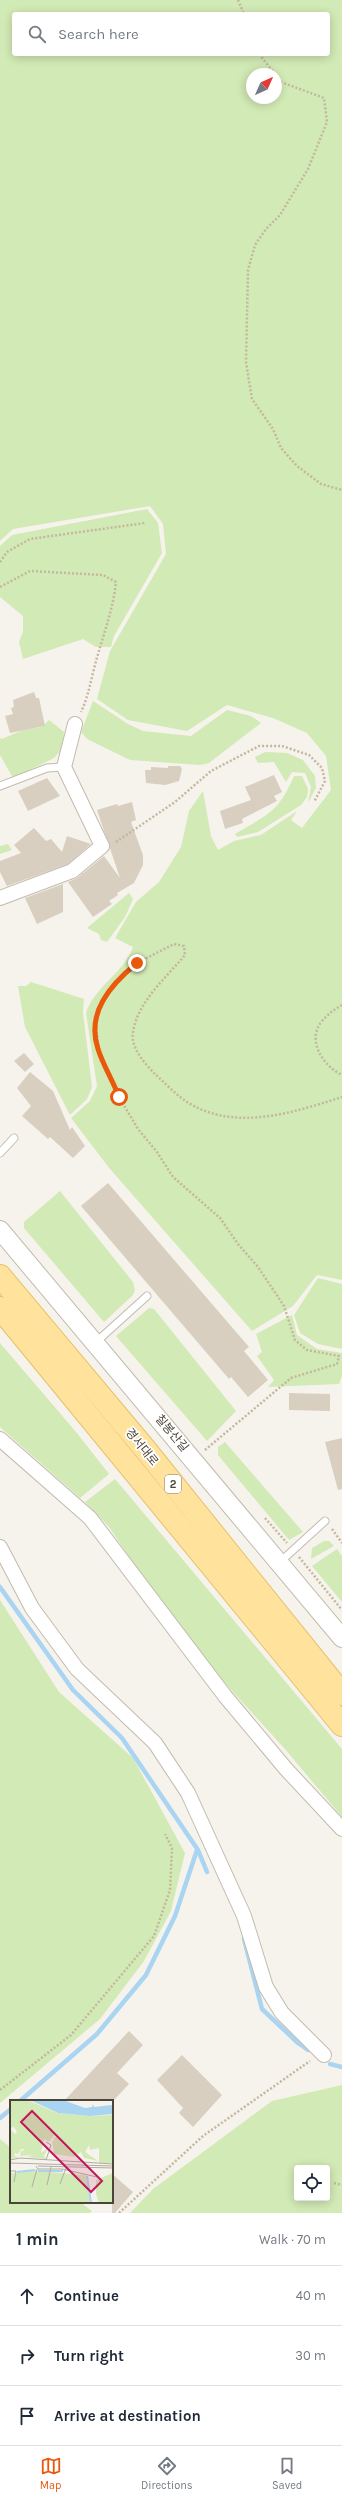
<!DOCTYPE html>
<meta charset="utf-8">
<style>
body{margin:0;font-family:Karla,"Noto Sans KR",sans-serif;background:#f6f6f7;color:#1f2937}
.controls{position:absolute;right:12px;bottom:12px;display:grid;overflow:hidden;border-radius:4px;box-shadow:0 2px 10px #0003}
.controls button{width:36px;height:36px;display:grid;place-items:center;padding:0;border:0;border-bottom:1px solid #e0e1e3;background:#fff;color:#1f2937;font:20px sans-serif}
.compass{position:absolute;left:246px;top:68px;width:36px;height:36px;border-radius:50%;background:#fff;box-shadow:0 2px 10px #0003;rotate:45deg}
.stop{position:absolute;width:12px;height:12px;margin:-9px;border:3px solid #ea580c;border-radius:50%;background:#fff}
.stop.end{background:#ea580c;border-color:#fff;box-shadow:0 1px 4px #0008}
.list{margin:0;padding:0;list-style:none}
h2{display:flex;justify-content:space-between;align-items:center;height:52px;margin:0;padding:0 16px;font-size:17px}
h2 small{font-size:13px;font-weight:400;color:#747a83}
.list li{display:grid;grid-template-columns:26px 1fr auto;gap:12px;align-items:center;box-sizing:border-box;height:60px;padding:0 16px;border-top:1px solid #e0e1e3}
.list b{display:block;font-size:15px;white-space:nowrap}
.list em{font-size:13px;font-style:normal;color:#747a83}
.icon{flex:none;width:22px;height:22px;fill:none;stroke:currentColor;stroke-width:2;stroke-linecap:round;stroke-linejoin:round}
.map{position:relative;flex:none;width:342px;height:2213px;overflow:hidden}
.search{position:absolute;background:#fff;box-shadow:0 2px 10px #0003;left:12px;right:12px;top:12px;height:44px;display:flex;align-items:center;gap:10px;box-sizing:border-box;padding:0 14px;border-radius:4px;color:#747a83;font-size:15px}
.sheet{height:232px;background:#fff}
nav{display:flex;justify-content:space-around;align-items:center;box-sizing:border-box;height:56px;border-top:1px solid #e0e1e3;background:#fff;font-size:11px;color:#747a83}
nav a{display:grid;justify-items:center;gap:2px}
nav .on{color:#ea580c}
.map>svg:first-child{display:block}
.green{fill:#d2eab5;fill-rule:evenodd}
.lines{fill:none;stroke-linecap:round;stroke-linejoin:round}
.stream{stroke:#a9d4f2;stroke-width:4.5}
.building{fill:#d8cfc1}
.service-casing{stroke:#c2bbae;stroke-width:9}
.minor-casing{stroke:#c2bbae;stroke-width:16}
.tertiary-casing{stroke:#c2bbae;stroke-width:20}
.primary-casing{stroke:#e6c16a;stroke-width:24}
.path{stroke:#c4b79f;stroke-width:2.5;stroke-dasharray:2 2;stroke-linecap:butt}
.service{stroke:#fff;stroke-width:7}
.minor{stroke:#fff;stroke-width:14}
.tertiary{stroke:#fff;stroke-width:18}
.primary{stroke:#ffe39c;stroke-width:22}
.route{stroke:#ea580c;stroke-width:5}
.labels{text-anchor:middle;dominant-baseline:central;stroke-width:3.5;stroke-linejoin:round;paint-order:stroke}
.shield{fill:#fff;stroke:#817c74;stroke-width:1}
.shield-label{font-size:11px;font-weight:bold;fill:#4b4439}
.street-label{font-size:12px;fill:#4b4439;stroke:#fff}
.inset-river{fill:none;stroke:#a9d4f2;stroke-width:2}
.inset-road{fill:none;stroke:#b2ada4;stroke-width:1}
.view{fill:#c2185b;fill-opacity:0.15;stroke:#c2185b;stroke-width:2}
.inset-edge{fill:none;stroke:#4b4439;stroke-width:2}
</style>
<div class="map">
<svg width="342" height="2213" viewBox="0 0 342 2213">
<rect width="100%" height="100%" fill="#f6f3ec"/>
<g class="green">
<path d="M0,0H342V1280L317,1275L293,1306L252,1331L110,1169L71,1118L90,1101L97,1086L86,1013C94,987 124,973 133,947L115,938L136,902L159,882L181,847L189,811L203,791L211,836L218,850L234,841L261,835L297,811L291,820L302,828L331,790L326,756L307,733L273,718L227,705L187,731L128,720L97,699L110,651L166,554L163,524L150,506L13,529L0,541ZM14,14H328V54H14ZM252,74H276V98H252Z"/>
<path d="M147,509L158,523L162,553L114,636L111,647H96L83,639L23,659L19,642L23,632V616L0,597V546L12,535Z"/>
<path d="M93,701L128,724L143,731L191,736L227,710L251,716L261,723L209,763L200,765L130,760L87,739L81,732Z"/>
<path d="M49,720L64,732L62,749L54,758L13,778L0,755V738L2,739L23,730L42,727Z"/>
<path d="M265,752L287,753L303,760L315,776L316,788L308,803L311,787L305,773L292,772L286,782L274,762L258,763L255,757Z"/>
<path d="M294,776H302L308,789L307,797L301,805L258,832L237,837L235,834C268,814 278,813 294,776Z"/>
<path d="M8,844L12,850L0,854V846Z"/>
<path d="M129,893L133,899L125,917L107,942L101,940L99,934L87,928Z"/>
<path d="M31,982L84,999L83,1012L92,1087L87,1099L70,1115L25,1027L18,986H26Z"/>
<path d="M60,1191L133,1282L135,1290L133,1295L104,1322L24,1228V1222Z"/>
<path d="M318,1278L342,1284V1349L318,1344L300,1333L294,1315Z"/>
<path d="M149,1308L154,1309L236,1411L207,1441L116,1336Z"/>
<path d="M292,1315L297,1335L317,1349L342,1353V1376L339,1384L268,1387L274,1380L257,1356L262,1352L256,1334Z"/>
<path d="M0,1343L76,1432L109,1474L80,1498L0,1427Z"/>
<path d="M225,1442L303,1532L289,1540L218,1455V1447Z"/>
<path d="M115,1479L342,1749V1817L285,1749L184,1638L109,1527L85,1502Z"/>
<path d="M324,1541H329L334,1546L311,1559L312,1548Z"/>
<path d="M337,1549L342,1556V1602L312,1566Z"/>
<path d="M0,1600L59,1692L133,1758L185,1853L171,1911L144,1961L100,2019L0,2103Z"/>
<path d="M342,2085V2213H130L153,2189L272,2101ZM297,2168H327V2198H297Z"/>
<path d="M0,2139L11,2148V2202H80L92,2211L90,2213H0Z"/>
</g>
<g class="lines">
<g class="stream">
<path d="M0,1587L73,1690L122,1738L198,1850L207,1872"/>
<path d="M244,1939L262,2009L298,2043L308,2050"/>
<path d="M330,2064L342,2067"/>
<path d="M20,2101L97,2034L146,1975L175,1916L197,1850"/>
<path d="M0,2118L11,2109"/>
</g>
</g>
<g class="building">
<path d="M34,692L36,698H39L45,726L10,733L5,716L13,714L11,708L14,707L13,700Z"/>
<path d="M168,766H180L182,769L179,781L165,785L146,783L145,770H151V767L168,768Z"/>
<path d="M274,775L282,792L274,796L277,801L242,819L243,823L225,829L220,811L251,800L245,787Z"/>
<path d="M47,778L60,796L28,811L18,791Z"/>
<path d="M132,802L136,820L131,822L143,855V865L134,883L117,893L118,895L109,901L112,904L93,917L68,882L77,878L104,856L120,878L97,810L117,804L118,806Z"/>
<path d="M34,828L46,841L51,839L62,852L67,836L91,844L68,864L7,886L0,872V861L21,853L14,845Z"/>
<path d="M63,884V912L37,924L25,898Z"/>
<path d="M24,1053L34,1064L25,1072L14,1061Z"/>
<path d="M30,1072L53,1091L70,1130L72,1127L85,1146L73,1158L50,1137L48,1139L22,1116L31,1106L17,1088Z"/>
<path d="M108,1183L249,1347L244,1351L268,1380L248,1397L231,1377L229,1379L81,1206Z"/>
<path d="M289,1393L330,1394V1411L289,1410Z"/>
<path d="M342,1438V1489L338,1490L325,1442Z"/>
<path d="M129,2031L143,2045L117,2073L129,2084L113,2101H64Z"/>
<path d="M182,2055L222,2095L193,2127L179,2113L183,2108L157,2080Z"/>
<path d="M112,2174L133,2192L115,2213H112Z"/>
</g>
<g class="lines">
<defs>
<g id="service">
<path d="M0,786L47,768L64,767"/>
<path d="M0,1153L14,1138"/>
<path d="M95,1343L147,1296"/>
<path d="M280,1562L325,1521"/>
</g>
<g id="minor">
<path d="M0,898L72,871L102,846L64,767L75,724"/>
<path d="M0,1439L90,1518L225,1696L286,1769L342,1829"/>
<path d="M0,1547L32,1608L77,1669L155,1743L188,1793L244,1916L266,1987L282,2013L324,2055"/>
</g>
<path id="tertiary" d="M0,1230L342,1638"/>
<g id="primary">
<path d="M0,1276L145,1449L342,1694"/>
<path d="M0,1308L342,1725"/>
</g>
</defs>
<use href="#service" class="service-casing"/>
<use href="#minor" class="minor-casing"/>
<use href="#tertiary" class="tertiary-casing"/>
<use href="#primary" class="primary-casing"/>
<g class="path">
<path d="M238,0L244,14"/>
<path d="M259,54L275,74"/>
<path d="M276,75L281,82L324,98L327,122L308,169L280,215L266,229L255,245L248,270L246,362L252,399L273,429L281,448L297,466L321,484L342,490"/>
<path d="M0,562L7,552L30,539L145,523"/>
<path d="M0,587L30,571L103,575L116,582C113,612 101,640 94,669C90,684 88,697 81,712"/>
<path d="M116,842L175,802L211,771L259,746H282L309,755L322,768L325,781L314,802"/>
<path d="M342,1005C335,1009 328,1014 322,1021C306,1040 323,1066 342,1075"/>
<path d="M205,1450L291,1378L337,1364L339,1356L307,1350L295,1340L284,1306L258,1267L238,1244L220,1218L173,1177L157,1152L138,1129L119,1097L99,1051L95,1017L110,989L137,963L174,944L184,946L185,955C166,978 138,1001 133,1032C130,1047 145,1064 155,1074C165,1083 175,1094 187,1102C235,1132 292,1113 342,1097"/>
<path d="M265,1518L287,1543"/>
<path d="M332,1529L342,1543"/>
<path d="M299,1557L342,1610"/>
<path d="M0,2090L71,2035L154,1936L170,1890L172,1848L165,1834"/>
<path d="M334,2183L342,2185"/>
<path d="M119,2213L203,2136L310,2061"/>
</g>
<use href="#service" class="service"/>
<use href="#minor" class="minor"/>
<use href="#tertiary" class="tertiary"/>
<use href="#primary" class="primary"/>
</g>
<g class="lines">
<path class="route" d="M119,1097C113,1081 103,1065 98,1049C86,1013 110,985 137,963"/>
</g>
<g class="labels">
<rect class="shield" x="165" y="1475" width="16" height="18" rx="3"/>
<g class="shield-label">
<text x="173" y="1484">2</text>
</g>
<g class="street-label">
<text transform="translate(172 1433) rotate(50)">칠봉산길</text>
<text transform="translate(142 1447) rotate(51)">경서대로</text>
</g>
</g>
<g transform="translate(10 2100)">
<rect width="103" height="103" fill="#f6f3ec"/>
<path d="M0,0H17L47,13L80,16L103,15V63H89V48L80,50L79,45L75,52L88,61L74,58L71,52L64,57L44,54L42,40L45,42L43,38L47,37L44,35L39,42L35,39L33,42L29,41L33,44L31,53L38,48L34,56L36,59L17,57L23,55L10,56L11,51L15,50L13,49H11L8,54L5,53L4,56L9,57L0,59V29L5,34L7,32L4,27L7,26L0,28ZM16,70L76,75L80,103H0V73H5L4,78L7,72ZM103,73V103H89L86,94V80Z" fill="#d2eab5"/>
<path d="M20,0H53L75,8L82,7L83,4L84,7L102,5L103,14L80,16L48,13Z" fill="#a9d4f2"/>
<path class="inset-river" d="M28,71H53M7,72L25,70M77,76L81,103"/>
<path class="inset-road" d="M0,60L10,58L103,64M36,60L41,45L36,42M0,63L103,66M26,66L28,69H52L87,77M28,66L103,68M0,71H6L4,82M50,84L56,68M37,85L41,67M22,87L27,69"/>
<path class="view" d="M22,11L92,81L81,92L11,22Z"/>
<rect width="103" height="103" class="inset-edge"/>
</g>
</svg>
<div class="controls">
<button><svg class="icon" aria-label="locate" viewBox="0 0 24 24"><circle cx="12" cy="12" r="6"/><path d="M12 2v4M12 18v4M2 12h4M18 12h4"/></svg></button>
</div>
<svg class="compass" viewBox="-18 -18 36 36"><path d="M0-13l5 13h-10z" fill="#e53935"/><path d="M0 13l5-13h-10z" fill="#747a83"/></svg>
<div class="stop" style="left:119px;top:1097px"></div>
<div class="stop end" style="left:137px;top:963px"></div>
<div class="search"><svg class="icon" aria-label="search" viewBox="0 0 24 24"><circle cx="10" cy="10" r="6"/><path d="M15 15l6 6"/></svg>Search here</div>
</div>
<section class="sheet">
<h2>1 min<small>Walk · 70 m</small></h2>
<ul class="list">
<li><svg class="icon" aria-label="ahead" viewBox="0 0 24 24"><path d="M12 20V5M6 11l6-6 6 6"/></svg><div><b>Continue</b></div><em>40 m</em></li>
<li><svg class="icon" aria-label="right" viewBox="0 0 24 24"><path d="M7 20v-9h11M14 6l5 5-5 5"/></svg><div><b>Turn right</b></div><em>30 m</em></li>
<li><svg class="icon" aria-label="arrive" viewBox="0 0 24 24"><path d="M6 21V4h12l-3 4 3 4H6"/></svg><div><b>Arrive at destination</b></div></li>
</ul>
</section>
<nav>
<a class="on"><svg class="icon" aria-label="map" viewBox="0 0 24 24"><path d="M3 6l6-2 6 2 6-2v14l-6 2-6-2-6 2zM9 4v14M15 6v14"/></svg>Map</a>
<a><svg class="icon" aria-label="directions" viewBox="0 0 24 24"><path d="M12 3l9 9-9 9-9-9zM9 14v-3h6M13 9l2 2-2 2"/></svg>Directions</a>
<a><svg class="icon" aria-label="saved" viewBox="0 0 24 24"><path d="M7 4h10v16l-5-4-5 4z"/></svg>Saved</a>
</nav>
